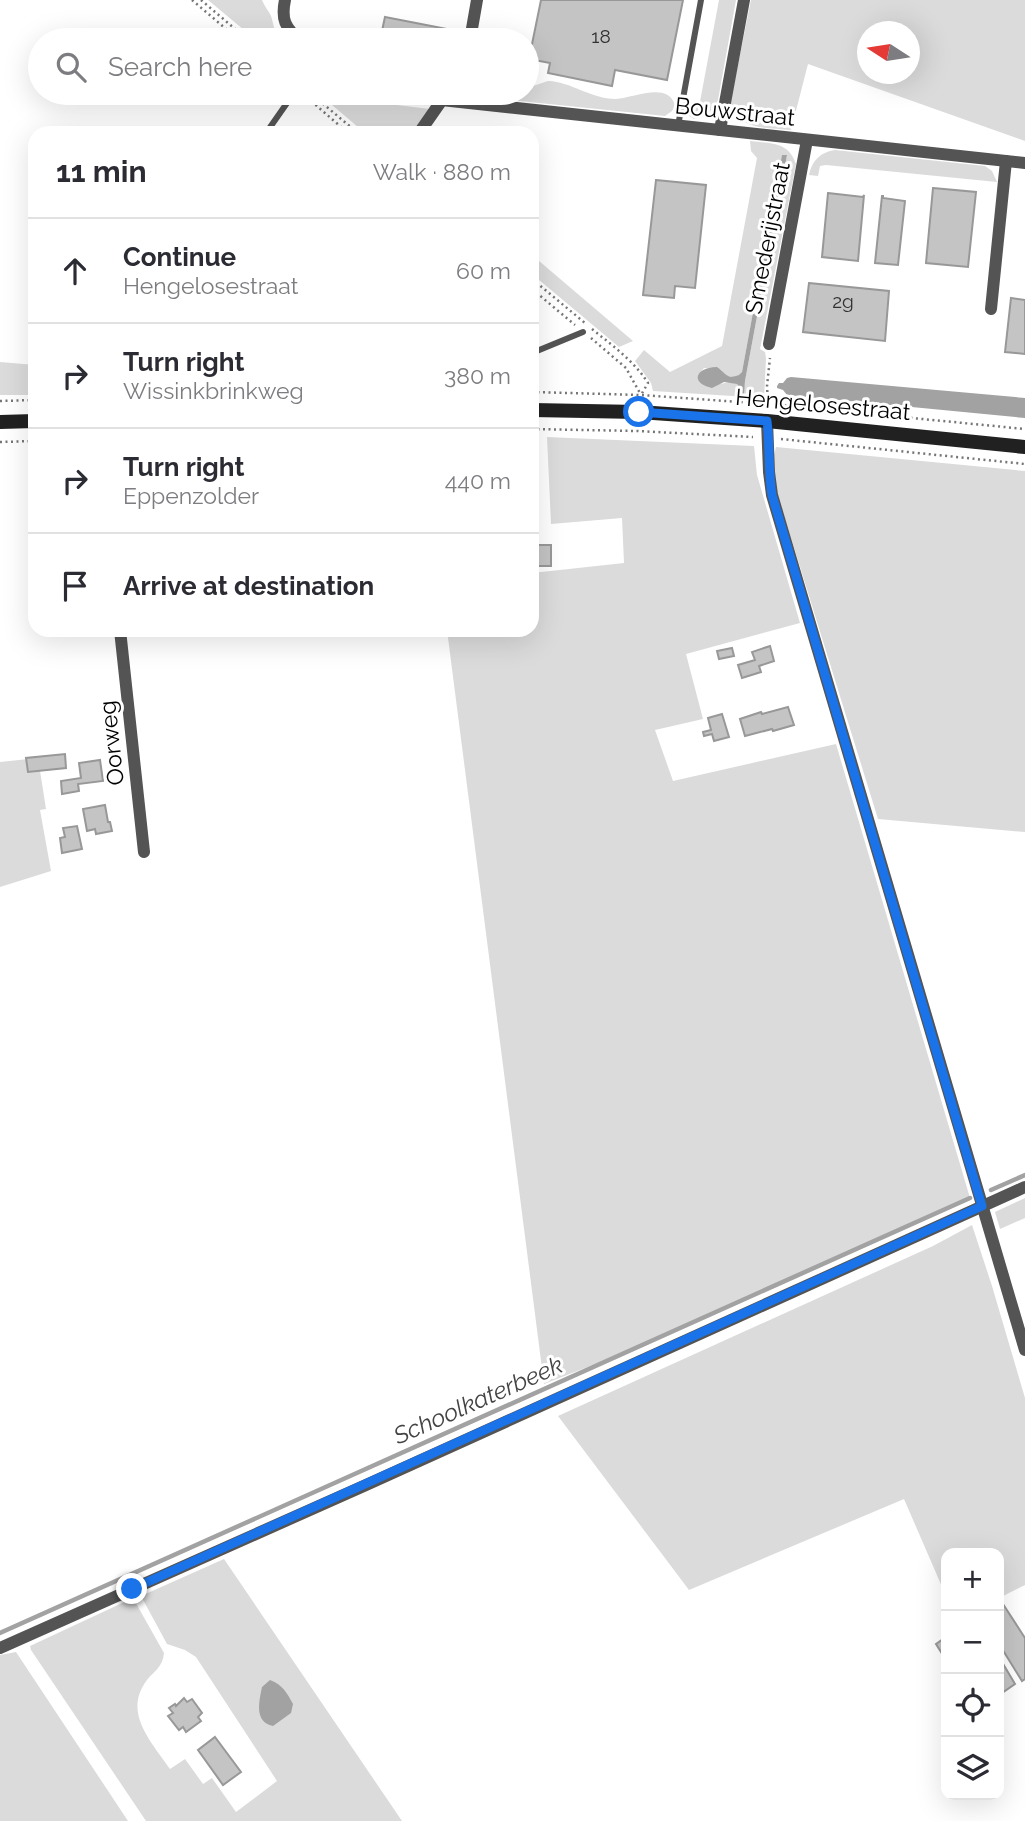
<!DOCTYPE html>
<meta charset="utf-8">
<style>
body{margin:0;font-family:Raleway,sans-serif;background:#f2f2f3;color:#2b2b33}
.controls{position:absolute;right:21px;bottom:21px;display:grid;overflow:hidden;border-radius:14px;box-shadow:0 7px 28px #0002}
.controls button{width:63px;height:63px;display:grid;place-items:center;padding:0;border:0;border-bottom:2px solid #e1e1e2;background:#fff;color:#2b2b33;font:35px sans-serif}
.compass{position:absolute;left:857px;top:21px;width:63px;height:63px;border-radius:50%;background:#fff;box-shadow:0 7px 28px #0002;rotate:282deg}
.stop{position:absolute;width:21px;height:21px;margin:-16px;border:5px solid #1a73e8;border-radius:50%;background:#fff}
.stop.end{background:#1a73e8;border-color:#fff;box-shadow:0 2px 7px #0008}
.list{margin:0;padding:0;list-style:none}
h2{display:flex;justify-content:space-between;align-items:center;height:91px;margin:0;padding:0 28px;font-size:30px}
h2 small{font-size:23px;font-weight:400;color:#7c7c81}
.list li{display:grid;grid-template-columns:46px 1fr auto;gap:21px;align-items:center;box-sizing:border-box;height:105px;padding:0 28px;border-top:2px solid #e1e1e2}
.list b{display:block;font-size:26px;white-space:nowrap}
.list p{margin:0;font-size:23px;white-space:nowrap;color:#7c7c81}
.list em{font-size:23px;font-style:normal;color:#7c7c81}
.icon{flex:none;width:38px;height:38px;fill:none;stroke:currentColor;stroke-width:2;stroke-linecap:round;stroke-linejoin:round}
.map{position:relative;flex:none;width:1025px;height:1821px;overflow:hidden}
.search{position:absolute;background:#fff;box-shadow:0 7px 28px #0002;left:28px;top:28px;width:511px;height:77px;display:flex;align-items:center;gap:18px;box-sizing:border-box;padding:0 24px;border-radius:38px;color:#7c7c81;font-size:26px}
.panel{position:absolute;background:#fff;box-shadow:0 7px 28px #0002;left:28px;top:126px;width:511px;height:511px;border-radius:21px}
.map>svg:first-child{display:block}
.green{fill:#dbdbdb;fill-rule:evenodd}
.water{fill:#a2a2a2}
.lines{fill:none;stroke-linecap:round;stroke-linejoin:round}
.stream{stroke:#a2a2a2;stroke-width:4.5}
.building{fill:#c4c4c4;stroke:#989898;stroke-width:2}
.path{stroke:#767676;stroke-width:2.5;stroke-dasharray:2 3.5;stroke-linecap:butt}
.service{stroke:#545454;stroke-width:6}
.minor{stroke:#545454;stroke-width:12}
.secondary{stroke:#212121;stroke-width:14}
.route{stroke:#1a73e8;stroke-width:9}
.labels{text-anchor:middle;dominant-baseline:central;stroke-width:6;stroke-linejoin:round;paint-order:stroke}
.number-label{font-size:19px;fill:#313131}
.street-label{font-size:23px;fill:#000;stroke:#fff}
.water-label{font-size:24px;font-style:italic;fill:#434343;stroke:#fff}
</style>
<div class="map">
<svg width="1025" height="1821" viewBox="0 0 1025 1821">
<rect width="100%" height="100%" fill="#fff"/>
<g class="green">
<path d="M208,0H262C264,6 269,11 271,16C274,25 274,32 279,40H256Z"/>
<path d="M719,0H736L718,100C713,111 705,118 694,119L689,116L687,107H699Z"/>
<path d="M751,0H1025V141L808,64L791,130C766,127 740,131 730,104ZM867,32H909V74H867Z"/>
<path d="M548,81C572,82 591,99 616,99C633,98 668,81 675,105L672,111L665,116L492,98L481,93H527V88Z"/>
<path d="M318,93H341L352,101L372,104V102L430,109L413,133H365Z"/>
<path d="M750,141C771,144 788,141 796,164L760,349L765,352L766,358L764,398L653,391L651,383L635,361L644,350L670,372L722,346L757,158L751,151ZM787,155L745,381L743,395L737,384L732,382L719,384L698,375L704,368L721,370L725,376L735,377L740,375L742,372L782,156Z"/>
<path d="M835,150L985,166L992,171L997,182L826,165L820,166L818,176L809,175C812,160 821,152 835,150Z"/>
<path d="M532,255L633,341L619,347L532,274Z"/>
<path d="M0,362L35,365V395H0Z"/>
<path d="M547,437L754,446L757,475L800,623L686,654L703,719L655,730L673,781L836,744L970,1198L626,1352L544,1384L447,630H532V573L624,563L622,518L551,524Z"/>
<path d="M776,447L1025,471V832L878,819L775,486L773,459Z"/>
<path d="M38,758L46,809L40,810L51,871L0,887V762Z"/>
<path d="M1025,1198V1218L1000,1229L995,1212Z"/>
<path d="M972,1225L992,1286L1025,1398V1585L999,1598V1553H946V1596L904,1499L689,1590L558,1416L933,1246Z"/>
<path d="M224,1559L402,1821H146L31,1650L30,1646L133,1598L164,1653C163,1667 154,1671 147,1680C122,1713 152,1742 170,1769L185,1759L203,1784L212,1778L236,1812L277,1781L196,1657L185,1650L167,1644L141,1596Z"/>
<path d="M16,1652L128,1821H0V1655Z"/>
</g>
<g class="water">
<path d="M782,155H787L745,381L744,394L742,396L739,395V387L737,384L724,382L712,388C689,383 696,367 717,367C726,373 726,380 739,375L742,372Z"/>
<path d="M791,377L1025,398V418L787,395L783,390L777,388V386L779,383H783L787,378Z"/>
<path d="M270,1680C283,1685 287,1693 293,1704L291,1713L273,1726C254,1722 259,1702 262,1687Z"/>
</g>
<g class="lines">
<g class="stream">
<path d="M991,1190L1025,1175"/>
<path d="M0,1633L970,1198"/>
</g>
</g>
<g class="building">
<path d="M541,0H683L667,80L615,70L612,86L548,73L550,63L529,59Z"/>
<path d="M385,17L447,29L445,40H380Z"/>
<path d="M656,180L706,185L695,288L675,286L674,298L643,295Z"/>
<path d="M933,188L976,192L968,267L926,263Z"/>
<path d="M828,193L863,197L864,195L858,261L822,257Z"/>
<path d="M882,196H883V198L905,201L898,265L875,263Z"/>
<path d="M809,283L889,291L885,341L803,332Z"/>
<path d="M1011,298L1025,300V354L1005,352Z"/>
<rect x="532" y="545" width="19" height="21"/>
<path d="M770,646L774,661L759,666L761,672L742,678L738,665L755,660L752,652Z"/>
<path d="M732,648L734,656L719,659L717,651Z"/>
<path d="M788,707L794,725L773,731L772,729L745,736L740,719L761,712L762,714Z"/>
<path d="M722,714L729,737L714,741L712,734L704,736L703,732L711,730L708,718Z"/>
<path d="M65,754L66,768L28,772L26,758Z"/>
<path d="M100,760L103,781L78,784L79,791L62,794L61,781L81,778L79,763Z"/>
<path d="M105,805L108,822H110L112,831L96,834L95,829L87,831L83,809Z"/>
<path d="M77,826L82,849L62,853L60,838L65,837L63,828Z"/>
<path d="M1001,1601L1025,1638V1679L1022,1681L999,1644V1603Z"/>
<path d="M946,1637V1660L936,1644Z"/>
<path d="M999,1657L1015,1684L999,1695Z"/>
<path d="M184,1698L187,1702L192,1699L202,1713L198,1717L201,1721L186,1732L183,1727L179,1730L168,1716L173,1713L169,1708L175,1704L176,1706Z"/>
<path d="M215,1737L241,1772L223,1785L198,1750Z"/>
</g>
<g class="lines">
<g class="path">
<path d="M192,0L239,40"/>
<path d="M201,0L248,40"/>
<path d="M310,93L358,133"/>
<path d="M303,94L348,133"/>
<path d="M532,279L585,323"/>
<path d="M532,289L575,325"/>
<path d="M592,329C613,346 634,361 648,383L641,395"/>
<path d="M591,338L626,368L641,395"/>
<path d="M532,392L641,395L768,404L1025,429"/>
<path d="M0,401L35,400"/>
<path d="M768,403L767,386L770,358"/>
<path d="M532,429L637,431L753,437"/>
<path d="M781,439L1025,464"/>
<path d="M0,442L35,441"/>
</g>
<g class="service">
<path d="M678,126L701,0"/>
<path d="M266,133L294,93"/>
<path d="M532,353L583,332"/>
</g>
<g class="minor">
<path d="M285,0C281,19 285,28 300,40"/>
<path d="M470,40L477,0"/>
<path d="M377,93L1025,163"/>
<path d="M720,130L744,0"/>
<path d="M419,133L442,100"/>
<path d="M991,309L1006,161"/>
<path d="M769,344L807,140"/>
<path d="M767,421L769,472L772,495L1025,1350"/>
<path d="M120,630L144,852"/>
<path d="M0,1648L366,1485L1025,1187"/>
</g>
<g class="secondary">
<path d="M532,410L639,412L767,421L1025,447"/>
<path d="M0,422L35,421"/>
</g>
</g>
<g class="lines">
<path class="route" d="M132,1589L982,1206L772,495C768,470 770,445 767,421L639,412"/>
</g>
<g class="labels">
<g class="number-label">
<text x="601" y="36">18</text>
<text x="843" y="301">2g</text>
</g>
<g class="street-label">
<text transform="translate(735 111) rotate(6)">Bouwstraat</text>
<text transform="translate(767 238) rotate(-79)">Smederijstraat</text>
<text transform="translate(823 404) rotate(5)">Hengelosestraat</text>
<text transform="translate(111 743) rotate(-96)">Oorweg</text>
</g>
<g class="water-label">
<text transform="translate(478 1400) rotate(-24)">Schoolkaterbeek</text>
</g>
</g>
</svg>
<div class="controls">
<button>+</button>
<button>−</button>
<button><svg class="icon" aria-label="locate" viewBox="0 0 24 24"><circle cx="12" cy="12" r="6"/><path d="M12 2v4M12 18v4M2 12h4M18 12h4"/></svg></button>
<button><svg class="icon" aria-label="layers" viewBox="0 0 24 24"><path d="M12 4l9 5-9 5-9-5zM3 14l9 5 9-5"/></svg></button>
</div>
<svg class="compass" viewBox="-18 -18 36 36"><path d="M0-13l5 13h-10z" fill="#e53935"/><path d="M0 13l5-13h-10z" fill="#7c7c81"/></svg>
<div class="stop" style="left:639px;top:412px"></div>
<div class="stop end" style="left:132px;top:1589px"></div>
<div class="search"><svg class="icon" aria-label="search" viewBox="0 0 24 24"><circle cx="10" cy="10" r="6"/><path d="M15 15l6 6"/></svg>Search here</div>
<section class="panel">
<h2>11 min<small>Walk · 880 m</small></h2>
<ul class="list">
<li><svg class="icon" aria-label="ahead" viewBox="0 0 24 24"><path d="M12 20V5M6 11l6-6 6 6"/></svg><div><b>Continue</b><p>Hengelosestraat</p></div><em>60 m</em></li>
<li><svg class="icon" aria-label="right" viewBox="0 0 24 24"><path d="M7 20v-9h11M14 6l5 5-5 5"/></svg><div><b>Turn right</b><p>Wissinkbrinkweg</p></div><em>380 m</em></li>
<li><svg class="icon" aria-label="right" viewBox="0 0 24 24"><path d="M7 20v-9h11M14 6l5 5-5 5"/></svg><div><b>Turn right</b><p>Eppenzolder</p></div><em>440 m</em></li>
<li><svg class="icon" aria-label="arrive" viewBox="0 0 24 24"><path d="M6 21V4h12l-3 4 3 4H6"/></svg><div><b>Arrive at destination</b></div></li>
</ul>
</section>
</div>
